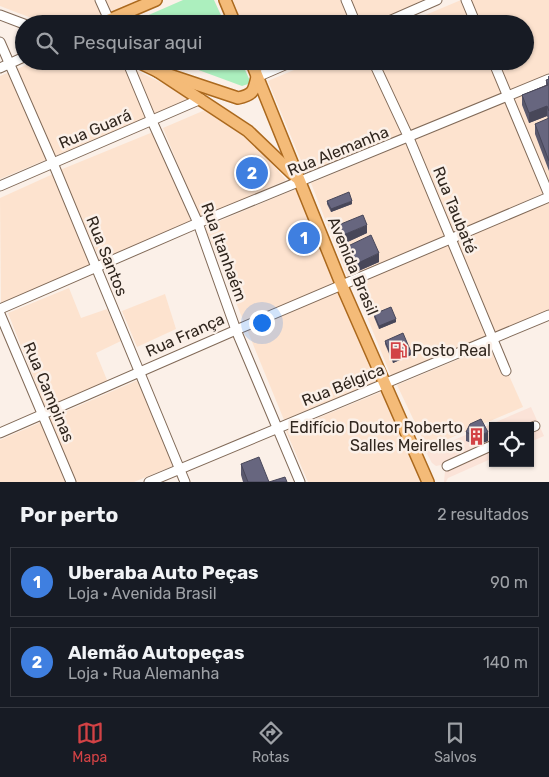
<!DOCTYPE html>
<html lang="pt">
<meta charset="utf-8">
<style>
body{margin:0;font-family:Rubik,sans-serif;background:#242831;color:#f1f3f6}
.controls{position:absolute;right:15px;bottom:15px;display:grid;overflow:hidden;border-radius:0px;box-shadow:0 1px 4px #0004}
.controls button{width:45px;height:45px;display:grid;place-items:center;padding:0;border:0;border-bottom:1px solid #363941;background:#171b24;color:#f1f3f6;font:25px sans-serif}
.you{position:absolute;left:261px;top:322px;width:18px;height:18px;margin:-12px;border:4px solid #fff;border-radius:50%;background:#1a73e8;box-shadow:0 0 0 8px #1a73e833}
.badge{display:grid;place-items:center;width:32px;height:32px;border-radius:50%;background:#d24245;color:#fff;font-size:16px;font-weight:700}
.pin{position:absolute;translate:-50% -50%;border:2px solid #fff;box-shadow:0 1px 5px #0006}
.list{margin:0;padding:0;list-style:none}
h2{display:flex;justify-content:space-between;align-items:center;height:65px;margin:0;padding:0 20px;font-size:21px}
h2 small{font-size:16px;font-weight:400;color:#9ea1a6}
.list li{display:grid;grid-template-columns:32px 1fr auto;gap:15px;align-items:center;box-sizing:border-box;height:70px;margin:0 10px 10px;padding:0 10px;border:1px solid #363941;border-radius:0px}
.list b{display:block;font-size:19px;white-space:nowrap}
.list p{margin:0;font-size:16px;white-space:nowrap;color:#9ea1a6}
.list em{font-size:16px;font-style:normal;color:#9ea1a6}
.icon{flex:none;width:28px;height:28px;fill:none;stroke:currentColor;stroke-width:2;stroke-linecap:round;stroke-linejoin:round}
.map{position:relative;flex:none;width:549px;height:482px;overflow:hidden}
.search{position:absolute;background:#171b24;box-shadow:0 1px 4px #0004;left:15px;right:15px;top:15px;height:55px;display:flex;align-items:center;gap:12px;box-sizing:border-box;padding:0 18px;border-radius:28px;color:#9ea1a6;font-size:19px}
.sheet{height:225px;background:#171b24}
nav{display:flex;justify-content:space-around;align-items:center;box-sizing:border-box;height:70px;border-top:1px solid #363941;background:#171b24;font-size:14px;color:#9ea1a6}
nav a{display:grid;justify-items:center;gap:2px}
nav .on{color:#d24245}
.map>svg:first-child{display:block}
.built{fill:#fde3cf}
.education{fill:#fbe3d8}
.green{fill:#acefbe}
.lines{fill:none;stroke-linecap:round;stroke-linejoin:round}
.minor-casing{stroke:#816a58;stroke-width:11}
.major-casing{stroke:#ab691e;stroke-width:14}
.minor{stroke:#fff;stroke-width:9}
.major{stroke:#f4bb78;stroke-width:11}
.wall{fill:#59586d}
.shaded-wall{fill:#484759}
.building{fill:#67667f;stroke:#484759}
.labels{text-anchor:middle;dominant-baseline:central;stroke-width:5;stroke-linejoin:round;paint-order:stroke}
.street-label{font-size:16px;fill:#30261e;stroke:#fbf0e8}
.poi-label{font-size:16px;fill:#30261e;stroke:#fbf0e8;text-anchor:start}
</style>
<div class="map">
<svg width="549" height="482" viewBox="0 0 549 482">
<rect width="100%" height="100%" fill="#fbf0e8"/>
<g class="built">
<path d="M0,0H141L91,24H47L0,6Z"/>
<path d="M233,0H430L372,24H242Z"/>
<path d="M461,0H549V74L307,175L268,81L315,61H525V24H404Z"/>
<path d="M36,61H112L125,65L193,98L0,179V76Z"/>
<path d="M549,84V191L348,278L311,183Z"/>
<path d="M205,110L257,146L286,180L200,219L163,128Z"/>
<path d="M153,132L191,221L100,260L60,170Z"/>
<path d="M53,174L91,265L1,303L0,198Z"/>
<path d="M296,189L378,381L284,420L205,227Z"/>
<path d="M549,201V310L391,376L354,285Z"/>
<path d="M69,288L81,318L107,309L121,341L96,353L109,385L47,412L8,313Z"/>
<path d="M165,294L176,329L137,347L122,311Z"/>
<path d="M495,344L523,407L427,448L397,385Z"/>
<path d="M138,380L173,466L134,482H0V440Z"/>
<path d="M381,392L423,482H308L286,431Z"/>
</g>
<path class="education" d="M531,407L544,436L530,442V426H493V458L448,478L446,482H444L445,471L441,465L436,466L432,463L426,452Z"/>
<g class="green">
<path d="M183,0H214L225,24H128Z"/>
<path d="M174,61H241L251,83L242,86Z"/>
</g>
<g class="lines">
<defs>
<g id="minor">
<path d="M346,0L356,24"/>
<path d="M466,0L476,24"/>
<path d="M0,15L24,24"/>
<path d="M100,24L109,20L100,0"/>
<path d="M382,24L437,0"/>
<path d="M0,42L53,163L185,482"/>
<path d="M127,61L152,121L198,223L236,330L300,482"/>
<path d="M373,61L409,138L506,371"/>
<path d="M493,61L549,195"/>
<path d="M0,68L24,57"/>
<path d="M257,77L294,61"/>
<path d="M0,186L201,99"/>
<path d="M0,309L198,223L549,79"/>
<path d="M0,314L71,482"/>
<path d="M530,428L535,426"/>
<path d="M0,433L236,330L549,197"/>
<path d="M447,466L493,445"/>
<path d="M149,482L549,315"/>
</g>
<g id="major">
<path d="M225,0L235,24"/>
<path d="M110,24L109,20L156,0"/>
<path d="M136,61L157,71L238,98C253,95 254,91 257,77"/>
<path d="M251,61L342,286L428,482"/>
<path d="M157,71L248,131L296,177"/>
</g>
</defs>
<use href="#minor" class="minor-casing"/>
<use href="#major" class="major-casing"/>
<use href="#minor" class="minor"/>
<use href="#major" class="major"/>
</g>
<g class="wall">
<path d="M548,76H549V171L535,134V124L548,119L547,116L529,123L522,105V95L546,85V80H548Z"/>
<path d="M327,201L352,204L331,212L327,204Z"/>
<path d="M336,226L367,233L341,245L336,235Z"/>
<path d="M296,231L311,240L300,245L296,236Z"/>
<path d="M346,247L379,262L354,273L346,255Z"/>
<path d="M374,314L396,322L379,329L374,317Z"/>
<path d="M385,341L411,355L393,363L385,344Z"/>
<path d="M466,432L488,441L477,445L466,441Z"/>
<path d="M241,464L269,482H287H243L241,475Z"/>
</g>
<g class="shaded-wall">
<path d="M265,61H272L264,65V62Z"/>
<path d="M547,106V116L529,123V113Z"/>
<path d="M352,201V204L331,212V209Z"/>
<path d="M367,225V233L341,245V236Z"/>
<path d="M311,234V240L300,245V239Z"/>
<path d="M379,253V262L354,273V265Z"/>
<path d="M396,319V322L379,329V326Z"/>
<path d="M411,352V355L393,363V360Z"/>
<path d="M488,432V441L477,445V437Z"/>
</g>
<g class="building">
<path d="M549,79V111L547,106L529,113L522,95L548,85L546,80Z"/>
<path d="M549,118V161L535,124Z"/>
<path d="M349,192L352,201L331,209L327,201Z"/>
<path d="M363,215L367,225L341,236L336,226Z"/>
<path d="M307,226L311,234L300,239L296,231Z"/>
<path d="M371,235L379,253L354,265L346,247Z"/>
<path d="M391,307L396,319L379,326L374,314Z"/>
<path d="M403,333L411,352L393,360L385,341Z"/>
<path d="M481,419L488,432L477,437L466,432L470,424Z"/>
<path d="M259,457L269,482L285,477L287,482H248L241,464Z"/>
</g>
<defs>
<symbol id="fuel-bare" viewBox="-9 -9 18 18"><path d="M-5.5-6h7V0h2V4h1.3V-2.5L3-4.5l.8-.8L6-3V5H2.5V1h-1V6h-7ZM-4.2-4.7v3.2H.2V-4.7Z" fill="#d24245" stroke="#fbf0e8" stroke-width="2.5" paint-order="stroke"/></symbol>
<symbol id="building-bare" viewBox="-9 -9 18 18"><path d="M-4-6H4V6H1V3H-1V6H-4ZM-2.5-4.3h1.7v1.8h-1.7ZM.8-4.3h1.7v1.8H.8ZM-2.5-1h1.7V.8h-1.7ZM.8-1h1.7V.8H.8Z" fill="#d24245" stroke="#fbf0e8" stroke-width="2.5" paint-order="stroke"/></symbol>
</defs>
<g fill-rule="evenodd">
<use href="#fuel-bare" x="386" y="338" width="25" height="25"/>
<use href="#building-bare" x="464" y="424" width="25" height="25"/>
</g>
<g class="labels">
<g class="street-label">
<text transform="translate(95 129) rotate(-23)">Rua Guará</text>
<text transform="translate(338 151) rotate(-22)">Rua Alemanha</text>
<text transform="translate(455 210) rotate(68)">Rua Taubaté</text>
<text transform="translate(224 252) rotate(70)">Rua Itanhaém</text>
<text transform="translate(107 256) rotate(68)">Rua Santos</text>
<text transform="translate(353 266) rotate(67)">Avenida Brasil</text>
<text transform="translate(185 335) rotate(-24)">Rua França</text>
<text transform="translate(343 385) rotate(-22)">Rua Bélgica</text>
<text transform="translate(49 392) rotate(67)">Rua Campinas</text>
</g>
<g class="poi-label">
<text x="412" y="350">Posto Real</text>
<text x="463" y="427" text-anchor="end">Edifício Doutor Roberto<tspan x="463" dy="18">Salles Meirelles</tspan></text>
</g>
</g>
</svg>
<div class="controls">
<button><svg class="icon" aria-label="locate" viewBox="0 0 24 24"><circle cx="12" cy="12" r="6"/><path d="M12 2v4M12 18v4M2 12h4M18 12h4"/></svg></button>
</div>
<div class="you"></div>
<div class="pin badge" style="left:304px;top:238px;background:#3f7fe0">1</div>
<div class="pin badge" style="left:252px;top:173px;background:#3f7fe0">2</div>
<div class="search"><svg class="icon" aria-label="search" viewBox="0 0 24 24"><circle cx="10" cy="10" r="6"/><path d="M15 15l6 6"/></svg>Pesquisar aqui</div>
</div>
<section class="sheet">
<h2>Por perto<small>2 resultados</small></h2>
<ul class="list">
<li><span class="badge" style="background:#3f7fe0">1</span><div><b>Uberaba Auto Peças</b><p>Loja · Avenida Brasil</p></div><em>90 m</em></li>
<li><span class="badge" style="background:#3f7fe0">2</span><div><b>Alemão Autopeças</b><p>Loja · Rua Alemanha</p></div><em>140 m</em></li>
</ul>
</section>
<nav>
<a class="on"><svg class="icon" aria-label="map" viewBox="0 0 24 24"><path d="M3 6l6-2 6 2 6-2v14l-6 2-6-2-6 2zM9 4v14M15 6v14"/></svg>Mapa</a>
<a><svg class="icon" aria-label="directions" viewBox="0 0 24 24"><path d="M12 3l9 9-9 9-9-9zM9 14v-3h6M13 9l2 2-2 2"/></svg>Rotas</a>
<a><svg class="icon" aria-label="saved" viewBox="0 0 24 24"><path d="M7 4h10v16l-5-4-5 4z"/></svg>Salvos</a>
</nav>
